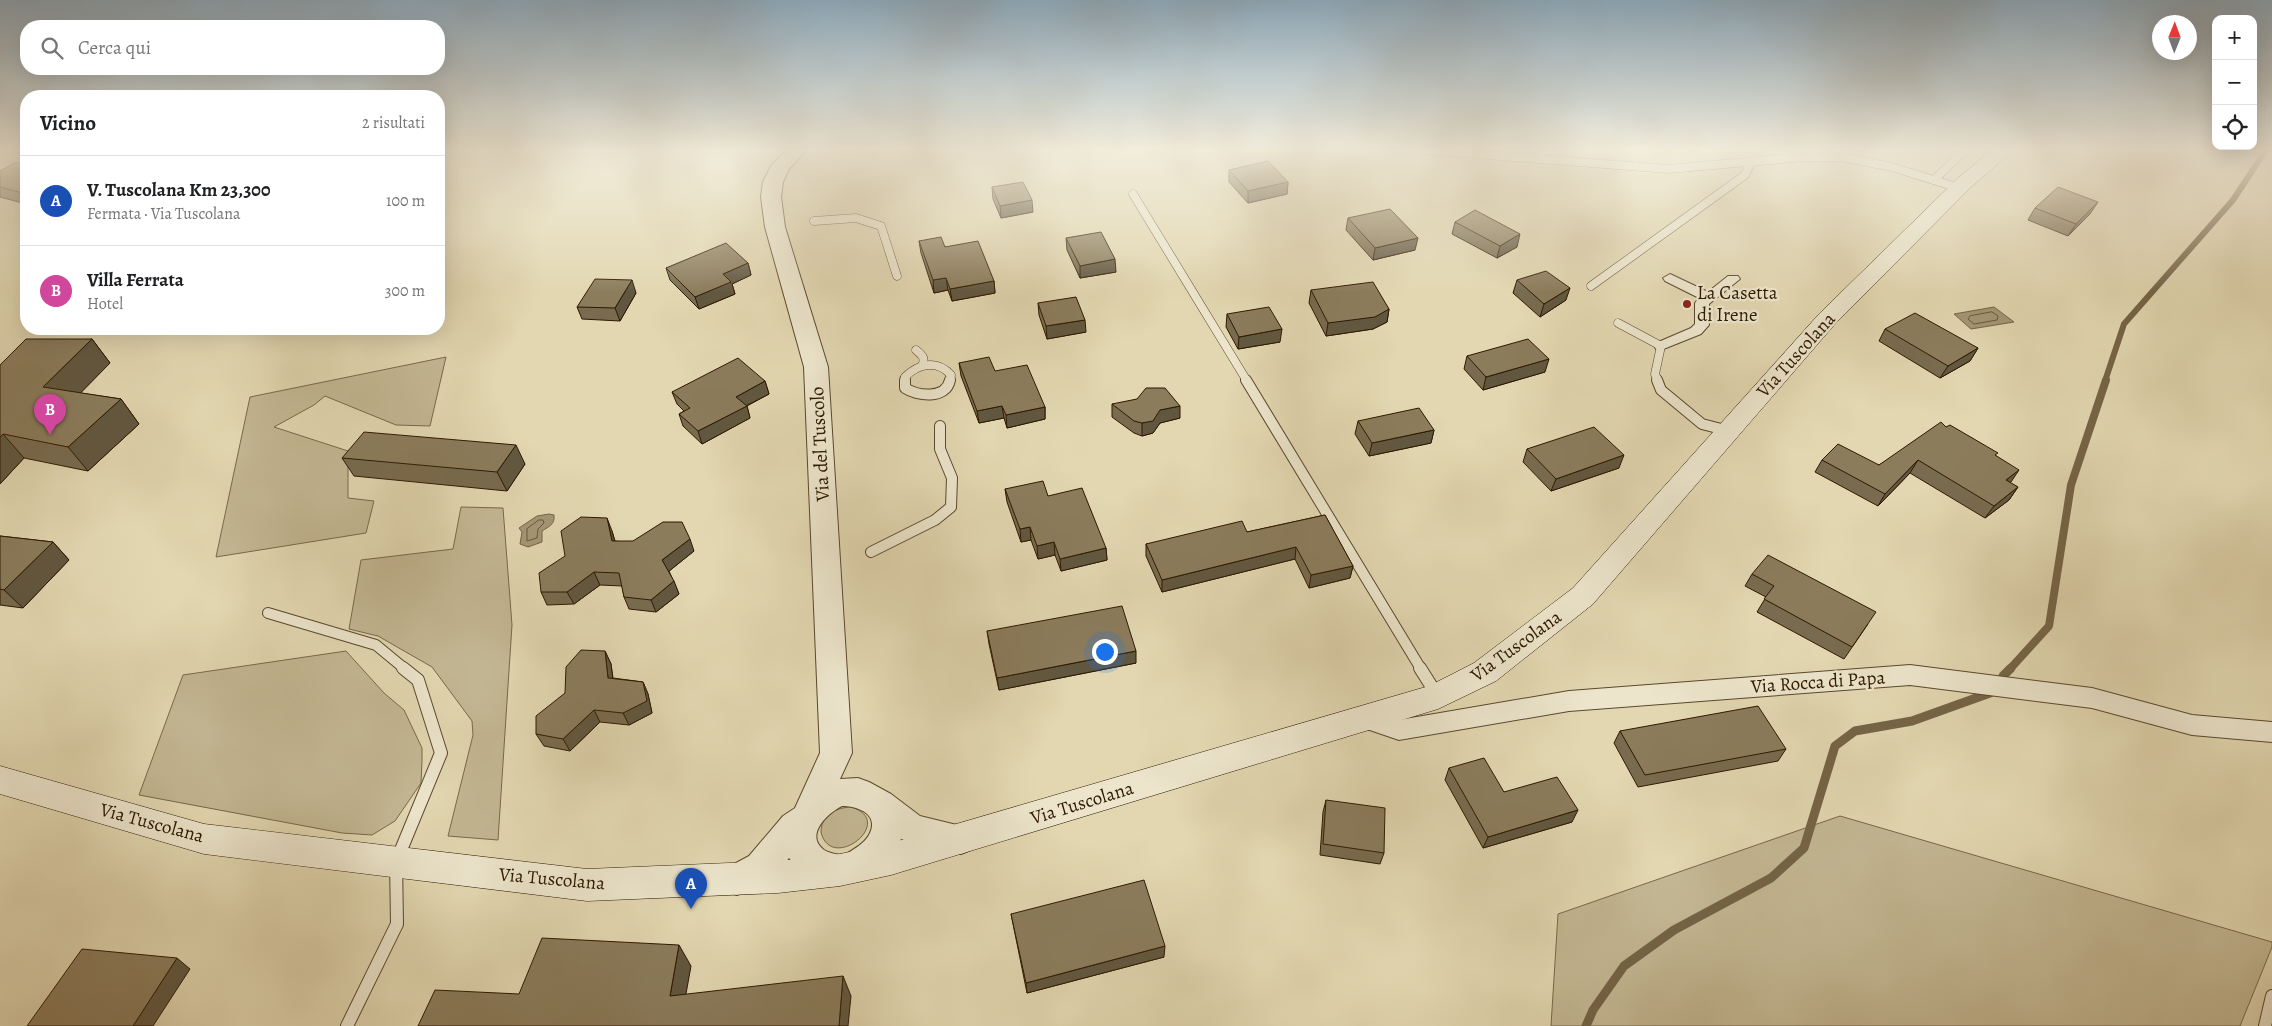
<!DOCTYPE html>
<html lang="it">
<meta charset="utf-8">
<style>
body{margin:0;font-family:Alegreya,serif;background:#f2f2f2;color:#202124}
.controls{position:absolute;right:15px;top:15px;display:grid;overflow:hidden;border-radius:10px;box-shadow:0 5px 20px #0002}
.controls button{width:45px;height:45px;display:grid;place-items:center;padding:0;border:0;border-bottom:1px solid #e0e0e0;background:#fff;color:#202124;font:25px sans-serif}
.compass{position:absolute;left:2152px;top:15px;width:45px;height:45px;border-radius:50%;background:#fff;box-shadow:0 5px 20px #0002;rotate:1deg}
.you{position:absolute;left:1104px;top:651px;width:18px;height:18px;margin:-12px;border:4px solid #fff;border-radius:50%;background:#1a73e8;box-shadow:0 0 0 8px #1a73e833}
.badge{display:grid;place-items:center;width:32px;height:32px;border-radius:50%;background:#0b8043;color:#fff;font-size:16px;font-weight:700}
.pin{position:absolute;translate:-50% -41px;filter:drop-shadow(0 1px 2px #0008)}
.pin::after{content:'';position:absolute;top:26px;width:18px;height:15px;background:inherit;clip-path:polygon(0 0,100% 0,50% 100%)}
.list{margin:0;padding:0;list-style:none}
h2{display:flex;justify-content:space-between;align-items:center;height:65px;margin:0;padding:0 20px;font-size:21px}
h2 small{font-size:16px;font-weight:400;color:#757577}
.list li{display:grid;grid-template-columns:32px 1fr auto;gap:15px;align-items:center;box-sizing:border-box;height:90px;padding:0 20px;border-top:1px solid #e0e0e0}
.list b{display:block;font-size:19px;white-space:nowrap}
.list p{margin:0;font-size:16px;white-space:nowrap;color:#757577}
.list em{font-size:16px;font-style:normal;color:#757577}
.icon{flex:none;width:28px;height:28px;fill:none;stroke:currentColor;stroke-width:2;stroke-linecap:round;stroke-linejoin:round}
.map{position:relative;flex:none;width:2272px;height:1026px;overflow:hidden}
.search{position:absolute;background:#fff;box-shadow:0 5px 20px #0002;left:20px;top:20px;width:425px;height:55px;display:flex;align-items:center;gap:12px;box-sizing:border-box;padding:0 18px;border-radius:20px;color:#757577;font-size:19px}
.panel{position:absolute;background:#fff;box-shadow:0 5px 20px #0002;left:20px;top:90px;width:425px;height:245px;border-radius:20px}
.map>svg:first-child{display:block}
.green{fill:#c3b793;stroke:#78684a}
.water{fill:#a49675;stroke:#746446}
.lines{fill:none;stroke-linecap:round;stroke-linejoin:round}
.shore{stroke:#68583a;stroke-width:1}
.stream-far2{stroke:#746446;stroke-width:6}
.stream-far1{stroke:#746446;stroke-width:8}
.stream{stroke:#746446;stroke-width:9}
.service-far2-casing{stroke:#5a482c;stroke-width:9}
.service-far1-casing{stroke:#5a482c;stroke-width:12}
.service-casing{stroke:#5a482c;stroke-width:14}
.pedestrian-casing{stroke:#5a482c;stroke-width:2}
.minor-casing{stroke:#5a482c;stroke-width:2}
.tertiary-casing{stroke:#5a482c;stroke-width:2}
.secondary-casing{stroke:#2d1900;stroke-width:1}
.service-far2{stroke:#ece5cc;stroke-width:8}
.service-far1{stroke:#ece5cc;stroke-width:10}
.service{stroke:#ece5cc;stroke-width:12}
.pedestrian{fill:#ece5cc;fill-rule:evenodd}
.minor{fill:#ece5cc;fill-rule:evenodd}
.tertiary{fill:#ece5cc;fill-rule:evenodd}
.secondary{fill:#ece5cc;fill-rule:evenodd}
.wall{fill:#786b4f;stroke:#2d1900}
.shaded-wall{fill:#615740;stroke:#2d1900}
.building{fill:#8b7c5c;stroke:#2d1900}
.poi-dot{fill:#8f2418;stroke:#ece5cc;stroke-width:2}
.labels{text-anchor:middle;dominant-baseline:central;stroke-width:4.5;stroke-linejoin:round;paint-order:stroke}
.poi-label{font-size:19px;fill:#2d1900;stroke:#ece5cc;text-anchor:start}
.street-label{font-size:19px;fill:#2d1900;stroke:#ece5cc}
</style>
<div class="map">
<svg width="2272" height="1026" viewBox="0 0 2272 1026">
<rect width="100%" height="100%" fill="#e2d7b1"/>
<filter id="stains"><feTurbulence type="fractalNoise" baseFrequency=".004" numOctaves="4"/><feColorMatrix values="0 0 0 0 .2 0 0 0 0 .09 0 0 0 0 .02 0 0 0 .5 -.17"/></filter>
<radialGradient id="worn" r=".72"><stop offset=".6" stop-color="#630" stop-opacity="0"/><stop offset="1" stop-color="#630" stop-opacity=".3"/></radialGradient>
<g class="green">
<path d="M446,357L430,426L396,425L325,396L314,405L274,427L348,451V498L374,501L366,533L216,557L250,397Z"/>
<path d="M461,507L503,508L512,625L498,840L448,836L473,735L472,721L432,667L378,636L349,629L361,560L453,549Z"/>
<path d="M346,651L384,693L404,710L422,748V761L421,783L395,821L372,835L342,833L139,795L183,675Z"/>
<path d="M851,807C898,821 831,874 821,832C821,815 835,808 851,807Z"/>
<path d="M1840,816L2272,942V947L2240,1026H1551L1558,914Z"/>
</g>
<g class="water">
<path d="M1994,307L2014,322L1971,329L1954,314Z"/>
<path d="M549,514L554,515C555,524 550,526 542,531V542L528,547L520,544L522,532L519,528L537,516Z"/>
</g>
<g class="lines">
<g class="shore">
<path d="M1992,312L1998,316L1997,320L1974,324L1968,319L1970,316Z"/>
<path d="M539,520H543L544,523L538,529L537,538L527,541V529Z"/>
</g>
<path class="stream-far2" d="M2105,381L2124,324L2233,200L2266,150"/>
<path class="stream-far1" d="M2010,669L2049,626L2071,485L2106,380"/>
<g class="stream">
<path d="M2003,676L2011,668"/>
<path d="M1586,1026L1593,1010L1624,966L1674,930L1771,878L1804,848L1835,746L1855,731L1912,721L1990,693"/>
</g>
<defs>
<g id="service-far2">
<path d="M1425,150L1668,169L1804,157H1841L1892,167L1959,188"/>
<path d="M1934,180L1965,150"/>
<path d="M1133,194L1247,381"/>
<path d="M814,221L856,218L881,226L897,276"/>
<path d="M1591,286L1745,175L1751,162"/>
<path d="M1618,323L1661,346L1655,374L1658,381"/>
<path d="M916,350C922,355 926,358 922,366"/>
<path d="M905,381V377C918,364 937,359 951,375L950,381"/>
</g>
<g id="service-far1">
<path d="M905,380V388C917,396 946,400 950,380"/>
<path d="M1246,380L1421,669"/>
<path d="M1657,380L1661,390L1702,424L1729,431"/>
<path d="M871,552L935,520L951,507L952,478L940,449V426"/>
<path d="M268,613L376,645L405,669"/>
</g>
<g id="service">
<path d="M1420,668L1437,695"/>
<path d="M347,1026L397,924L396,862L441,753L418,680L403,668"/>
<path d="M2265,1026L2272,996"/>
</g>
<path id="pedestrian" d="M1670,274L1708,292L1728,276H1738L1740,279L1709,304V325L1701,334L1661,350L1656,349L1654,346L1656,343L1691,328L1695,324V303L1699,298L1665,281L1663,278Z"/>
<path id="minor" d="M1910,665L2092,688L2192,715L2272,722V742L2192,735L2092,708L1910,685L1569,711L1399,740L1355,725L1352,718L1355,711L1364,708L1399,720L1569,691Z"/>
<path id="tertiary" d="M787,150H807L789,169L783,182L781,197L785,227L828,367L852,753L840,779L858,778L869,782L891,794L920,816L973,829L977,839L973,849L961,854L901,839L890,858L875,872L840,885L803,874L789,858L773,878L737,895L725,891L720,880L725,869L749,856L783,816L795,808L820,753L804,367L765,227L761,197L763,182L771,166ZM842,806C856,806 879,813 870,833C865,844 852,850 843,856C837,854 829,853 824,850C804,835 828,813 842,806Z"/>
<path id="secondary" d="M1992,150H2014L1971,187L1835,324L1593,604L1496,681L1438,709L891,875L840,886L778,893L587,901L204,854L0,794V766L204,824L587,869L778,861L840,854L891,843L1429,686L1474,663L1573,588L1819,314L1957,179Z"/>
</defs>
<use href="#service-far2" class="service-far2-casing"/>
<use href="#service-far1" class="service-far1-casing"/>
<use href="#service" class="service-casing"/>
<use href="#pedestrian" class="pedestrian-casing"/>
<use href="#minor" class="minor-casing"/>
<use href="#tertiary" class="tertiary-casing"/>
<use href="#secondary" class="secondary-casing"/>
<use href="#service-far2" class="service-far2"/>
<use href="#service-far1" class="service-far1"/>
<use href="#service" class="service"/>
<use href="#pedestrian" class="pedestrian"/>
<use href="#minor" class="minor"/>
<use href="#tertiary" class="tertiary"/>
<use href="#secondary" class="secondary"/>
</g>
<g class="wall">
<path d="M26,164V204L0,197V171Z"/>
<path d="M1229,170L1288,182L1287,194L1248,203L1229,182Z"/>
<path d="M992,187L1033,212L1001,218L993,199Z"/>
<path d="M2035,208L2090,214L2068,236L2028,220Z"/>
<path d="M1348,218L1415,250L1373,260L1346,230Z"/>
<path d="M1455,222L1517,247L1497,258L1452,234Z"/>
<path d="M1066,238L1116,272L1080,278L1067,250Z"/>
<path d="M919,241L945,247L994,281L995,293L952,301L948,290L934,293L921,253Z"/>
<path d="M748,263L751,275L732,284L735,294L699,309L670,280L666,268Z"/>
<path d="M1517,280L1566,300L1540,317L1513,293Z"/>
<path d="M1311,290L1389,309L1387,322L1373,329L1326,336L1309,303Z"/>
<path d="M636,293L620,321L582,319L577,307Z"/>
<path d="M1038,303L1086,332L1047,339L1039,315Z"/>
<path d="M1227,314L1280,342L1238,349L1226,327Z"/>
<path d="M1885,329L1978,348L1970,361L1940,378L1879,341Z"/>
<path d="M92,339L110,363L80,393L121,399L139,424L88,471L24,458L0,484V365Z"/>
<path d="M1467,356L1545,372L1483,390L1464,369Z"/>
<path d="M959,363L995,371L1045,407V419L1007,428L1004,418L979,423L961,376Z"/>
<path d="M765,381L769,394L747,406L750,418L702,444L683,426L679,414L684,411L677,404L672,392Z"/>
<path d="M1112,404L1180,418L1160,423L1153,433L1142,436L1134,433L1112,417Z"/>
<path d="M1358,421L1434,430L1431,443L1369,456L1355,434Z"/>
<path d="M1946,427L1996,456L2010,483L2018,487L2009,500L1985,518L1910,473L1878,506L1815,472L1822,460L1879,465Z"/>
<path d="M1527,449L1619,468L1551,491L1523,462Z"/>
<path d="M342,458L525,464L507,491L354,476Z"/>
<path d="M1005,489L1048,496L1106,548L1107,560L1061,571L1055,555L1038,559L1031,540L1021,542L1007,502Z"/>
<path d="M1325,515L1353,566L1350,578L1309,588L1295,559L1162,592L1146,556V544L1247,532Z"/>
<path d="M612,531L615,541L694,551L669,571L679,594L656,612L629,609L624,597L622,586L600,585L574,604L547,605L541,592Z"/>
<path d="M0,536L53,542L69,560L23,608L0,605Z"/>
<path d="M1752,574L1868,624L1844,659L1757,612L1766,597L1745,586Z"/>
<path d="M987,631L1136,663L999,690L989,644Z"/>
<path d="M605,651L611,664L613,678L643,682L648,694L652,713L629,725L600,722L570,751L544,746L536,734L565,693Z"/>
<path d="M1620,731L1786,749L1778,761L1638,787L1614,743Z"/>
<path d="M1449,768L1504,792L1572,822L1483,848L1445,780Z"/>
<path d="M1326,800L1384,853L1380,864L1320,855L1323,812Z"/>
<path d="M1011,914L1164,957L1027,993Z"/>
</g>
<g class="shaded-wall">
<path d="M1288,182L1287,194L1248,203V191Z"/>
<path d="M1032,200L1033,212L1001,218L1000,206Z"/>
<path d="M2098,202L2090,214L2068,236L2076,224Z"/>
<path d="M1520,234L1517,247L1497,258L1500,246Z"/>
<path d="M1418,238L1415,250L1373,260L1375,248Z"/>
<path d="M1115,259L1116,272L1080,278V266Z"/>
<path d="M748,263L751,275L732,284L735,294L699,309L695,297L723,274Z"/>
<path d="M946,278L948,290L934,293L933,280Z"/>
<path d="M632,280L636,293L620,321L615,308Z"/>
<path d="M994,281L995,293L952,301L950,289Z"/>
<path d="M1570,288L1566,300L1540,317L1544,304Z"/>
<path d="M1389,309L1387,322L1373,329L1326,336L1328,323Z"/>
<path d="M1085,320L1086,332L1047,339L1046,326Z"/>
<path d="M1282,329L1280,342L1238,349L1239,337Z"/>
<path d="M92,339L110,363L63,411L43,387Z"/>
<path d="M1978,348L1970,361L1940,378L1948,366Z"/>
<path d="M1549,359L1545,372L1483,390L1486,377Z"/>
<path d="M765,381L769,394L740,409L736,397Z"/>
<path d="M121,399L139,424L88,471L68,447Z"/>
<path d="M747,406L750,418L702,444L698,431Z"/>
<path d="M1002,406L1004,418L979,423L977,411Z"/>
<path d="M1180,406V418L1160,423L1153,433L1142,436V423L1160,410Z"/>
<path d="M1045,407V419L1007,428L1006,415Z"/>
<path d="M1434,430L1431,443L1369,456L1372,443Z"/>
<path d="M3,434L24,458L0,484V437Z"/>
<path d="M516,445L525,464L507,491L497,472Z"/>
<path d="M1624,455L1619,468L1551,491L1556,479Z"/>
<path d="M1918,460L1910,473L1878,506L1885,494Z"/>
<path d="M2019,470L2011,482L1997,493L2006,480Z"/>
<path d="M2018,487L2009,500L1985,518L1994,506Z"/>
<path d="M607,518L612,531L618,553L612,541Z"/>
<path d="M1030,527L1031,540L1021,542L1020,529Z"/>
<path d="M690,539L694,551L668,572L662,560Z"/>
<path d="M53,542L69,560L23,608L4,590Z"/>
<path d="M1054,542L1055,555L1038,559L1037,546Z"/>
<path d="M1296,547L1295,559L1162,592V580Z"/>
<path d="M1106,548L1107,560L1061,571L1060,559Z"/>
<path d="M1353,566L1350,578L1309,588L1311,575Z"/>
<path d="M594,572L600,585L574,604L567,592Z"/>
<path d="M674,581L679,594L656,612L651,600Z"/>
<path d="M605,651L611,664L614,690L608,678Z"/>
<path d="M1136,651V663L999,690L997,678Z"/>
<path d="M643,682L648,694L652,713L629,725L623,713Z"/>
<path d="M594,710L600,722L570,751L563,739Z"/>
<path d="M1578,810L1572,822L1483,848L1488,837Z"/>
<path d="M679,945L691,966L682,1016L670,996Z"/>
<path d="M1165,946L1164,957L1027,993L1026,983Z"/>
<path d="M177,958L190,969L153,1026H133Z"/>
<path d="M843,976L851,996L848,1026H839Z"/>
</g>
<g class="building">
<path d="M1268,161L1288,182L1248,191L1229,170Z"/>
<path d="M16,162L26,164V194L0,187V171Z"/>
<path d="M1023,182L1032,200L1000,206L992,187Z"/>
<path d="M2058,187L2098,202L2076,224L2035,208Z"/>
<path d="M1390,209L1418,238L1375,248L1348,218Z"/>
<path d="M1475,210L1520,234L1500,246L1455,222Z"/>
<path d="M1101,232L1115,259L1080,266L1066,238Z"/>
<path d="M941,237L945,247L978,241L994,281L950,289L946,278L933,280L919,241Z"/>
<path d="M726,243L748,263L723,274L731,282L695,297L666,268Z"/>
<path d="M1546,271L1570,288L1544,304L1517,280Z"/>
<path d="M595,279L632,280L615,308L577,307Z"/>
<path d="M1373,282L1389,309L1375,317L1328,323L1311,290Z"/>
<path d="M1076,297L1085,320L1046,326L1038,303Z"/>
<path d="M1269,307L1282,329L1239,337L1227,314Z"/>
<path d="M1915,313L1978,348L1948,366L1885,329Z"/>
<path d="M26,339H92L43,387L121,399L68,447L3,434L0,437V365Z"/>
<path d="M1528,339L1549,359L1486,377L1467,356Z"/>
<path d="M989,357L995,371L1027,365L1045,407L1006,415L1002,406L977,411L959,363Z"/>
<path d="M738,358L765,381L736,397L747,406L698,431L679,414L690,408L672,392Z"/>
<path d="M1146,388H1165L1180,406L1160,410L1153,421L1142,423L1134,421L1112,404L1137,399Z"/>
<path d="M1419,408L1434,430L1372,443L1358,421Z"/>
<path d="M1941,422L1946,427L1950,425L1998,453L1995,455L2019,470L2006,480L2018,487L1994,506L1918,460L1885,494L1822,460L1838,444L1879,465Z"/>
<path d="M1594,427L1624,455L1556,479L1527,449Z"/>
<path d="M364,432L516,445L497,472L342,458Z"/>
<path d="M1043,481L1048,496L1082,488L1106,548L1060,559L1054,542L1037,546L1030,527L1020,529L1005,489Z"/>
<path d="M1325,515L1353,566L1311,575L1296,547L1162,580L1146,544L1242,521L1247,532Z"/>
<path d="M581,517L607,518L612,541H633L663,522H682L690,539L662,560L674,581L651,600L624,597L619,573L594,572L567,592H541L539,573L565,556L561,531Z"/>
<path d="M0,536L53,542L4,590L0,589Z"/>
<path d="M1768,555L1876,612L1852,647L1764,599L1774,586L1752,574Z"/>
<path d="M1122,606L1136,651L997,678L987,631Z"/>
<path d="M581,650L605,651L608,678L643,682L647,701L623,713L594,710L563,739L536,734V716L565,693L566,667Z"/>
<path d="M1758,706L1786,749L1645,775L1620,731Z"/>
<path d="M1484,758L1504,792L1557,777L1578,810L1488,837L1449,768Z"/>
<path d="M1326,800L1385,808L1384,853L1323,844Z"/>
<path d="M1144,880L1165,946L1026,983L1011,914Z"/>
<path d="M542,938L679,945L670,996L843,976L839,1026H418L435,990L519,994Z"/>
<path d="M82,949L177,958L133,1026H27Z"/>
</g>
<linearGradient id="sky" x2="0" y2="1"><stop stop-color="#8da8ba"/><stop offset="0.51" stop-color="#f2eddc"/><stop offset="1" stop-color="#f2eddc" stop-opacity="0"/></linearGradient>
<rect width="2272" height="293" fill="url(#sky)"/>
<circle class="poi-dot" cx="1687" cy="304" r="5"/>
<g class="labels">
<g class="poi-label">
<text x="1697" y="293">La Casetta<tspan x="1697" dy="22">di Irene</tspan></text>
</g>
<g class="street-label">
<text transform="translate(1796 355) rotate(-48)">Via Tuscolana</text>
<text transform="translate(820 444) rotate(-93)">Via del Tuscolo</text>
<text transform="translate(1516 646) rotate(-36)">Via Tuscolana</text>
<text transform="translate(1818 682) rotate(-4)">Via Rocca di Papa</text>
<text transform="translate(1082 803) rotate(-17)">Via Tuscolana</text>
<text transform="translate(152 823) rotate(15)">Via Tuscolana</text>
<text transform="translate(552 879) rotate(5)">Via Tuscolana</text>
</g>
</g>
<rect width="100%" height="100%" filter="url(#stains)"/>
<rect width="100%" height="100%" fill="url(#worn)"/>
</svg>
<div class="controls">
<button>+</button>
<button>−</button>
<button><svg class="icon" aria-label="locate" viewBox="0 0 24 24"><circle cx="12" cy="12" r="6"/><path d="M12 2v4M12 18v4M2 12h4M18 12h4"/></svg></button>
</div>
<svg class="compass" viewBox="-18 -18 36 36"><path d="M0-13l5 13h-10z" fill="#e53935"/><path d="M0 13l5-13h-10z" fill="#757577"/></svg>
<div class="you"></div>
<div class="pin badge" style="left:691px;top:909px;background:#1a4fb4">A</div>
<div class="pin badge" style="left:50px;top:435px;background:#d1479c">B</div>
<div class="search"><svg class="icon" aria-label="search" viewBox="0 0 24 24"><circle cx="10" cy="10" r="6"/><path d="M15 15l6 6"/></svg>Cerca qui</div>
<section class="panel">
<h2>Vicino<small>2 risultati</small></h2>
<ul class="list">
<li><span class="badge" style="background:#1a4fb4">A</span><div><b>V. Tuscolana Km 23,300</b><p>Fermata · Via Tuscolana</p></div><em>100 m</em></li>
<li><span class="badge" style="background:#d1479c">B</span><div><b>Villa Ferrata</b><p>Hotel</p></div><em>300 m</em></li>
</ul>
</section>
</div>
